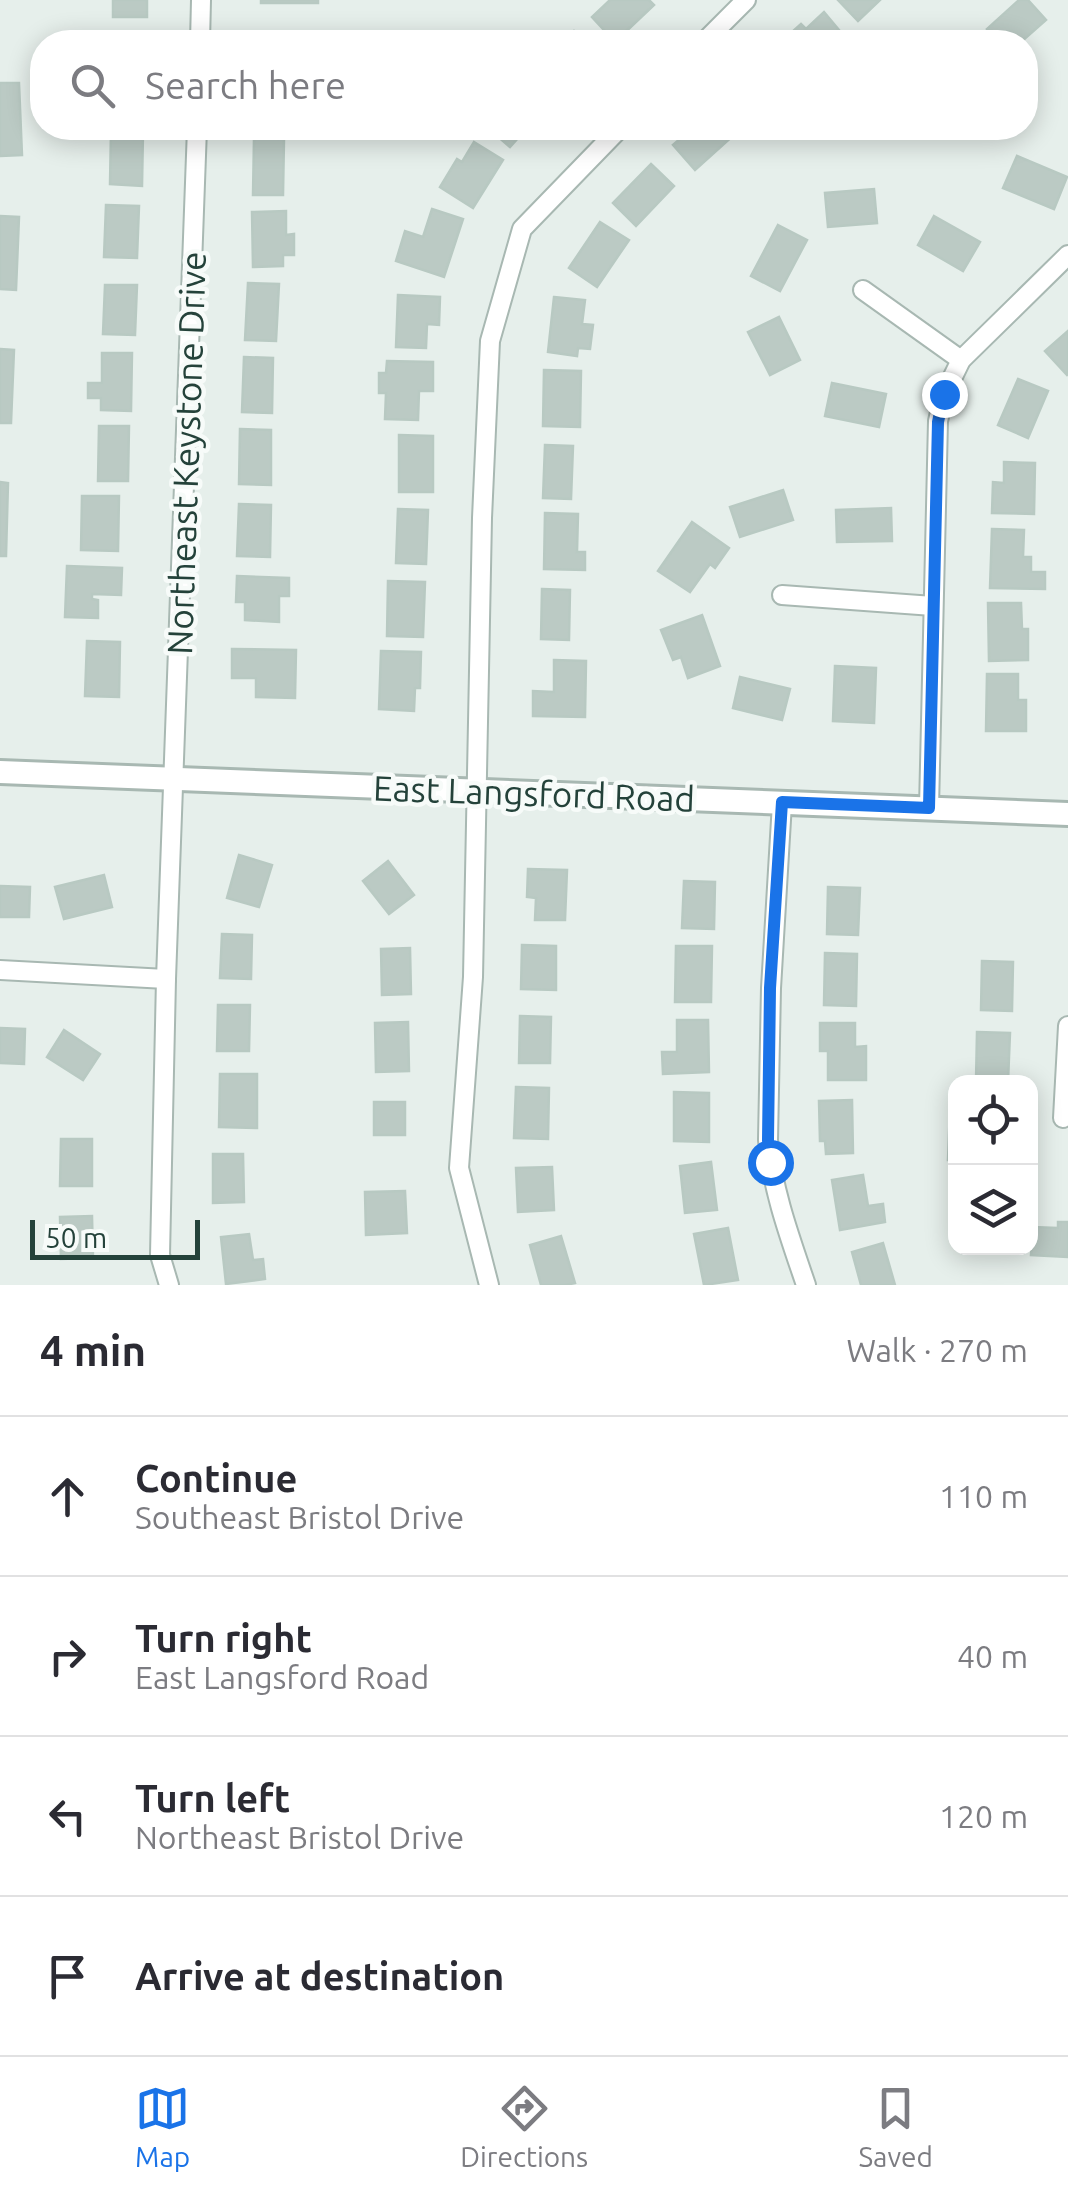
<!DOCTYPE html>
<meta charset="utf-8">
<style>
body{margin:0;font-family:Ubuntu,sans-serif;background:#f2f2f3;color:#2b2b33}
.controls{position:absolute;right:30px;bottom:30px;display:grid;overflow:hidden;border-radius:20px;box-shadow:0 5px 25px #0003}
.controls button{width:90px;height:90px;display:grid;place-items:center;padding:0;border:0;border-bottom:2px solid #e1e1e2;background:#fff;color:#2b2b33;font:50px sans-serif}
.scale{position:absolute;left:30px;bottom:25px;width:170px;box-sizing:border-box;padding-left:10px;border:5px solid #24423a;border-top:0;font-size:28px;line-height:35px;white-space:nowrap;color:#24423a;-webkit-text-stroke:8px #f7fbf9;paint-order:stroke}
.stop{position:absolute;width:30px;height:30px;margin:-22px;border:8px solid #1a73e8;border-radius:50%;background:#fff}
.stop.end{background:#1a73e8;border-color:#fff;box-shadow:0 2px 10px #0008}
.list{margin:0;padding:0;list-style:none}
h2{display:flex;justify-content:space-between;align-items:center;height:130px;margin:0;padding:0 40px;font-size:42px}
h2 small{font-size:32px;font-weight:400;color:#7c7c81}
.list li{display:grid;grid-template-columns:65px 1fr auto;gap:30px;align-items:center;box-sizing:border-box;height:160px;padding:0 40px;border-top:2px solid #e1e1e2}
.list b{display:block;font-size:38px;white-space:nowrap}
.list p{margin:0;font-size:32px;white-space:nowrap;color:#7c7c81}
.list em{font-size:32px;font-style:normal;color:#7c7c81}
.icon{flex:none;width:55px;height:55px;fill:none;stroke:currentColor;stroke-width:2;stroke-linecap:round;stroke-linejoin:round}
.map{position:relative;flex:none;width:1068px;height:1285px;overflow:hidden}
.search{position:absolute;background:#fff;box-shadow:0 5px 25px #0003;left:30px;right:30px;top:30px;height:110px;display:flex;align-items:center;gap:25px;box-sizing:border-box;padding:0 35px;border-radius:40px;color:#7c7c81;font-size:38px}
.sheet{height:770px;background:#fff}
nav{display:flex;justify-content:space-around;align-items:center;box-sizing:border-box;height:140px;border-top:2px solid #e1e1e2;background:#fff;font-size:28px;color:#7c7c81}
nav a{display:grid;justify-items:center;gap:5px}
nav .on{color:#1a73e8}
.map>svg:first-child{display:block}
.building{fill:#bbcac4;stroke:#b8c9c2;stroke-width:2.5}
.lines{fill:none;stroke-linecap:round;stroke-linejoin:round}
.minor-casing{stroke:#a8b8b2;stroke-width:22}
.tertiary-casing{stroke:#a8b8b2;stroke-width:28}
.minor{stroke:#fff;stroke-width:18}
.tertiary{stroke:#fff;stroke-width:22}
.route{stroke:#1a73e8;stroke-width:12}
.labels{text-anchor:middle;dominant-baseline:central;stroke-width:9;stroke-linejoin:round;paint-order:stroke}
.street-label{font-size:35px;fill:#24423a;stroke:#f7fbf9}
</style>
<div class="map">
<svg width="1068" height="1285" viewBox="0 0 1068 1285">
<rect width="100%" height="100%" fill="#e6efeb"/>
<g class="building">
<rect x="113" y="0" width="34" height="17"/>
<rect x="261" y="0" width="57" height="3"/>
<path d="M610,0H649L654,5L615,42L592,17Z"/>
<path d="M838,0H880L858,21Z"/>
<path d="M1019,0H1028L1046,20L1021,42H1000L987,29Z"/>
<path d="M824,12L849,42H781L801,24L806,29Z"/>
<path d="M574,31L586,42H564Z"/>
<path d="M0,83H19L22,155L0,156Z"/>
<path d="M488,128H527L510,147Z"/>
<path d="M693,128H729L735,134L695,170L673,145Z"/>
<path d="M963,128H1000V130L963,132Z"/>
<path d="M111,131L143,132L142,186L110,184Z"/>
<path d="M254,138L284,139L283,195H253Z"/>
<path d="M474,142L503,160L473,208L440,187L457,159L462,162Z"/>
<path d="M1017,156L1067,177L1054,209L1003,188Z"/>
<path d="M651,164L674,186L636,226L613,203Z"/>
<path d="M874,189L877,223L828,227L825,193Z"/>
<path d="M106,205L139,206L137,258L104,257Z"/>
<path d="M432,209L463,219L444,277L396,261L405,231L423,237Z"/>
<path d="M286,211V235L294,234V255H283V266L253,267L252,212Z"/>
<path d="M0,216L19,217L16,290L0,289Z"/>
<path d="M934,216L980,242L963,271L918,245Z"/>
<path d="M600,222L629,240L597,287L569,268Z"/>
<path d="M778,225L807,240L780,291L751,276Z"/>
<path d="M248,283L279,284L276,341L245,340Z"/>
<path d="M105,285H137L135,335L103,334Z"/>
<path d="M398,295L440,297L439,325L427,324L426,348L396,347Z"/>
<path d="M554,297L585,300L582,324L593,325L590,349L578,348L577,356L548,352Z"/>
<path d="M779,317L800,360L770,375L748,332Z"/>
<path d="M1068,331V374L1067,375L1045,351Z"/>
<path d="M0,349L14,350L11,423H0Z"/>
<path d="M102,353H132L131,411L101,410V398H88V383H102Z"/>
<path d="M244,357L273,358L272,413L242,412Z"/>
<path d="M387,361L433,362V391H419L418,420L385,419L386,393H379V373H386Z"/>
<path d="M544,370L581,371L580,427L543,426Z"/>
<path d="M1018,379L1048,391L1028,438L998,425Z"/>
<path d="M832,383L886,394L879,427L825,416Z"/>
<path d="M99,426H129L128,481H98Z"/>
<path d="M240,429L271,430V485L239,484Z"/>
<path d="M399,435L433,436V492H399Z"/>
<path d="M545,445L573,446L571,499L543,498Z"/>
<path d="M1004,462L1035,463L1034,514L992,513L993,482L1004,483Z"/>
<path d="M0,482L8,483L6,556H0Z"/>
<path d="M783,490L793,520L740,537L730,507Z"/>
<path d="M82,496H119L118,551L81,550Z"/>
<path d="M239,504L271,505L270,557L237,556Z"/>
<path d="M891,508L892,541L837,542L836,510Z"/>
<path d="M398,509L428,510L426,564L396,563Z"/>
<path d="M545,513L578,514L577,552H585V570L544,569Z"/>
<path d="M692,522L729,548L715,568L710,564L690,592L658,571Z"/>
<path d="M992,529L1024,530L1023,557H1031V572H1045V589L990,588Z"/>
<path d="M67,566L122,568L121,595L92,594V599L98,600V618L65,617Z"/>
<path d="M237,576L289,578V596H279V622L245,620V602H236Z"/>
<path d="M388,581L425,582L423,637L387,636Z"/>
<path d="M542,589L570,590L569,640L541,639Z"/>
<path d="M988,603H1021L1022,629H1028V660L989,661Z"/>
<path d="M702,615L720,666L688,678L681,657L673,660L661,630Z"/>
<path d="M87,641L120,642L119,697L85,696Z"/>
<path d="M232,649L296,650L295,698L256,697V678H232Z"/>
<path d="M381,651L421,652L420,688H415L414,711L379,709Z"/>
<path d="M554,660L586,661L585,717L533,716V691L554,692Z"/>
<path d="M835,666L876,668L874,723L833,721Z"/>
<path d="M987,674H1018V700H1026V731H986Z"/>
<path d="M740,677L790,689L782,720L733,708Z"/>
<path d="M239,855L272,865L259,907L227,898Z"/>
<path d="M388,861L414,895L389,914L363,881Z"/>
<path d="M528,869L567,870L565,920H535L536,898L527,897Z"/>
<path d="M104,875L112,907L64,919L55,887Z"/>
<path d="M684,881L715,882L714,929L682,928Z"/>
<path d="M0,886L30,887L29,917H0Z"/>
<path d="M828,887L860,888L858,935L827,934Z"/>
<path d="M222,934L252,935L251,979L220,978Z"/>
<path d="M522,945L556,946V990L521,989Z"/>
<path d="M676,946H712L711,1002H675Z"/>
<path d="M410,948L411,994L382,995L381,949Z"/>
<path d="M825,953L857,954L856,1006L824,1005Z"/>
<path d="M982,961L1013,962L1012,1011L981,1010Z"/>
<path d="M218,1005H250L249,1051H217Z"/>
<path d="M520,1016L551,1017L550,1063H519Z"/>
<path d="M677,1020H708L709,1072L663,1074L662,1052H677Z"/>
<path d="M408,1022L409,1071L376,1072L375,1023Z"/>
<path d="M820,1023H855V1047L866,1046V1080H828V1051H820Z"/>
<path d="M0,1028L25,1029L24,1064L0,1063Z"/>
<path d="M64,1030L100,1054L83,1080L47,1057Z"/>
<path d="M977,1032L1010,1033L1008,1082H976Z"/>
<path d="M220,1074H257V1128L219,1127Z"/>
<path d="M516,1087L549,1088L548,1139L514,1138Z"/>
<path d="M674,1092L709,1093V1142L674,1141Z"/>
<path d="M852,1100L853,1153L826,1154L825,1141H820L819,1101Z"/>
<rect x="374" y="1102" width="31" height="33"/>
<path d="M950,1107H956V1160H948Z"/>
<path d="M61,1139H92V1186H60Z"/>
<path d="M213,1154H243L244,1202L213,1203Z"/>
<path d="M711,1162L717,1210L685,1213L680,1166Z"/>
<path d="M552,1167L554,1210L518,1212L516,1168Z"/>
<path d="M863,1175L868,1206L883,1204L885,1222L840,1230L832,1180Z"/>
<path d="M405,1191L407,1233L366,1235L365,1192Z"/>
<path d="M92,1216L93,1258L61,1259L60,1217Z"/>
<path d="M1058,1222H1068V1257L1031,1255L1033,1227L1058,1228Z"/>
<path d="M728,1228L738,1280L704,1285L694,1234Z"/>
<path d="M249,1234L253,1260L263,1259L265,1279L226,1284L221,1237Z"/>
<path d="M561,1236L575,1283L566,1285H541L530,1245Z"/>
<path d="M883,1243L895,1285H861L852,1252Z"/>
</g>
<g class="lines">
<defs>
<g id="minor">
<path d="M200,42L201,0"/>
<path d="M704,42L746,0"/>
<path d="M863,290L961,360"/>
<path d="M782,595L933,606"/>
<path d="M782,803L771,988L768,1140C772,1189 790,1238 806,1285"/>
<path d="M929,808L938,421L944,395L961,360L1068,255"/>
<path d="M0,970L166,979"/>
<path d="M1063,1118L1068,1026"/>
<path d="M169,1285L160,1255L166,979L197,128"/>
<path d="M489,1285L459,1168L473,977L482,518L490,341L522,229L620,128"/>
</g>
<path id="tertiary" d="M0,772L1068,814"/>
</defs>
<use href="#minor" class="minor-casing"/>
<use href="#tertiary" class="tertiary-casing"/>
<use href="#minor" class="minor"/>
<use href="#tertiary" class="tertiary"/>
</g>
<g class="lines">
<path class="route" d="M770,1162L768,1140L770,988L782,802L929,808L938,422L944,394"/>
</g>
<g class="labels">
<g class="street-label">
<text transform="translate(186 453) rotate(-88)">Northeast Keystone Drive</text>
<text transform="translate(534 793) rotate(2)">East Langsford Road</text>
</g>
</g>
</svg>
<div class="controls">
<button><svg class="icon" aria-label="locate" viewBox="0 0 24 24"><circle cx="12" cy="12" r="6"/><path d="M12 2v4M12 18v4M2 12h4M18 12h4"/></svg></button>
<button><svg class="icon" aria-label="layers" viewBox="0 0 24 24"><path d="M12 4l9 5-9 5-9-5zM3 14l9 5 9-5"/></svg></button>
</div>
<div class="scale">50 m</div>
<div class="stop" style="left:770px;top:1162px"></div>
<div class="stop end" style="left:944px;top:394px"></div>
<div class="search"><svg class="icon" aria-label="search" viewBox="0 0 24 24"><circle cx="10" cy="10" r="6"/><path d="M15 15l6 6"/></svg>Search here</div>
</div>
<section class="sheet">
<h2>4 min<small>Walk · 270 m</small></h2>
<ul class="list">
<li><svg class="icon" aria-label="ahead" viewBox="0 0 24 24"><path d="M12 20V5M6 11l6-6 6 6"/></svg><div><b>Continue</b><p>Southeast Bristol Drive</p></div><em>110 m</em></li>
<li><svg class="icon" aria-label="right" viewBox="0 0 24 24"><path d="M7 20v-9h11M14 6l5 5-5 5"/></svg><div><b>Turn right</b><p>East Langsford Road</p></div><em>40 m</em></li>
<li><svg class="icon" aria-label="left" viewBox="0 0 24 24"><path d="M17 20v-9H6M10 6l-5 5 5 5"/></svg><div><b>Turn left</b><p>Northeast Bristol Drive</p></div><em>120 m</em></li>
<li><svg class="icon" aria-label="arrive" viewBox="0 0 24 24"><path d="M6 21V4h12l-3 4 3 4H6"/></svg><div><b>Arrive at destination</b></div></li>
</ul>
</section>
<nav>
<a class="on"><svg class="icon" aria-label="map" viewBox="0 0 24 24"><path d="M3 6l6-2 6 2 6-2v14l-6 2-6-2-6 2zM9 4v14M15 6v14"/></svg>Map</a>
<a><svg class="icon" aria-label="directions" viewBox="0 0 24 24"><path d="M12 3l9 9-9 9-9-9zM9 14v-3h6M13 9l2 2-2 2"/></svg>Directions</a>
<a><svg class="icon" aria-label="saved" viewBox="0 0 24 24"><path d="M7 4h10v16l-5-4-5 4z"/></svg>Saved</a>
</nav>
